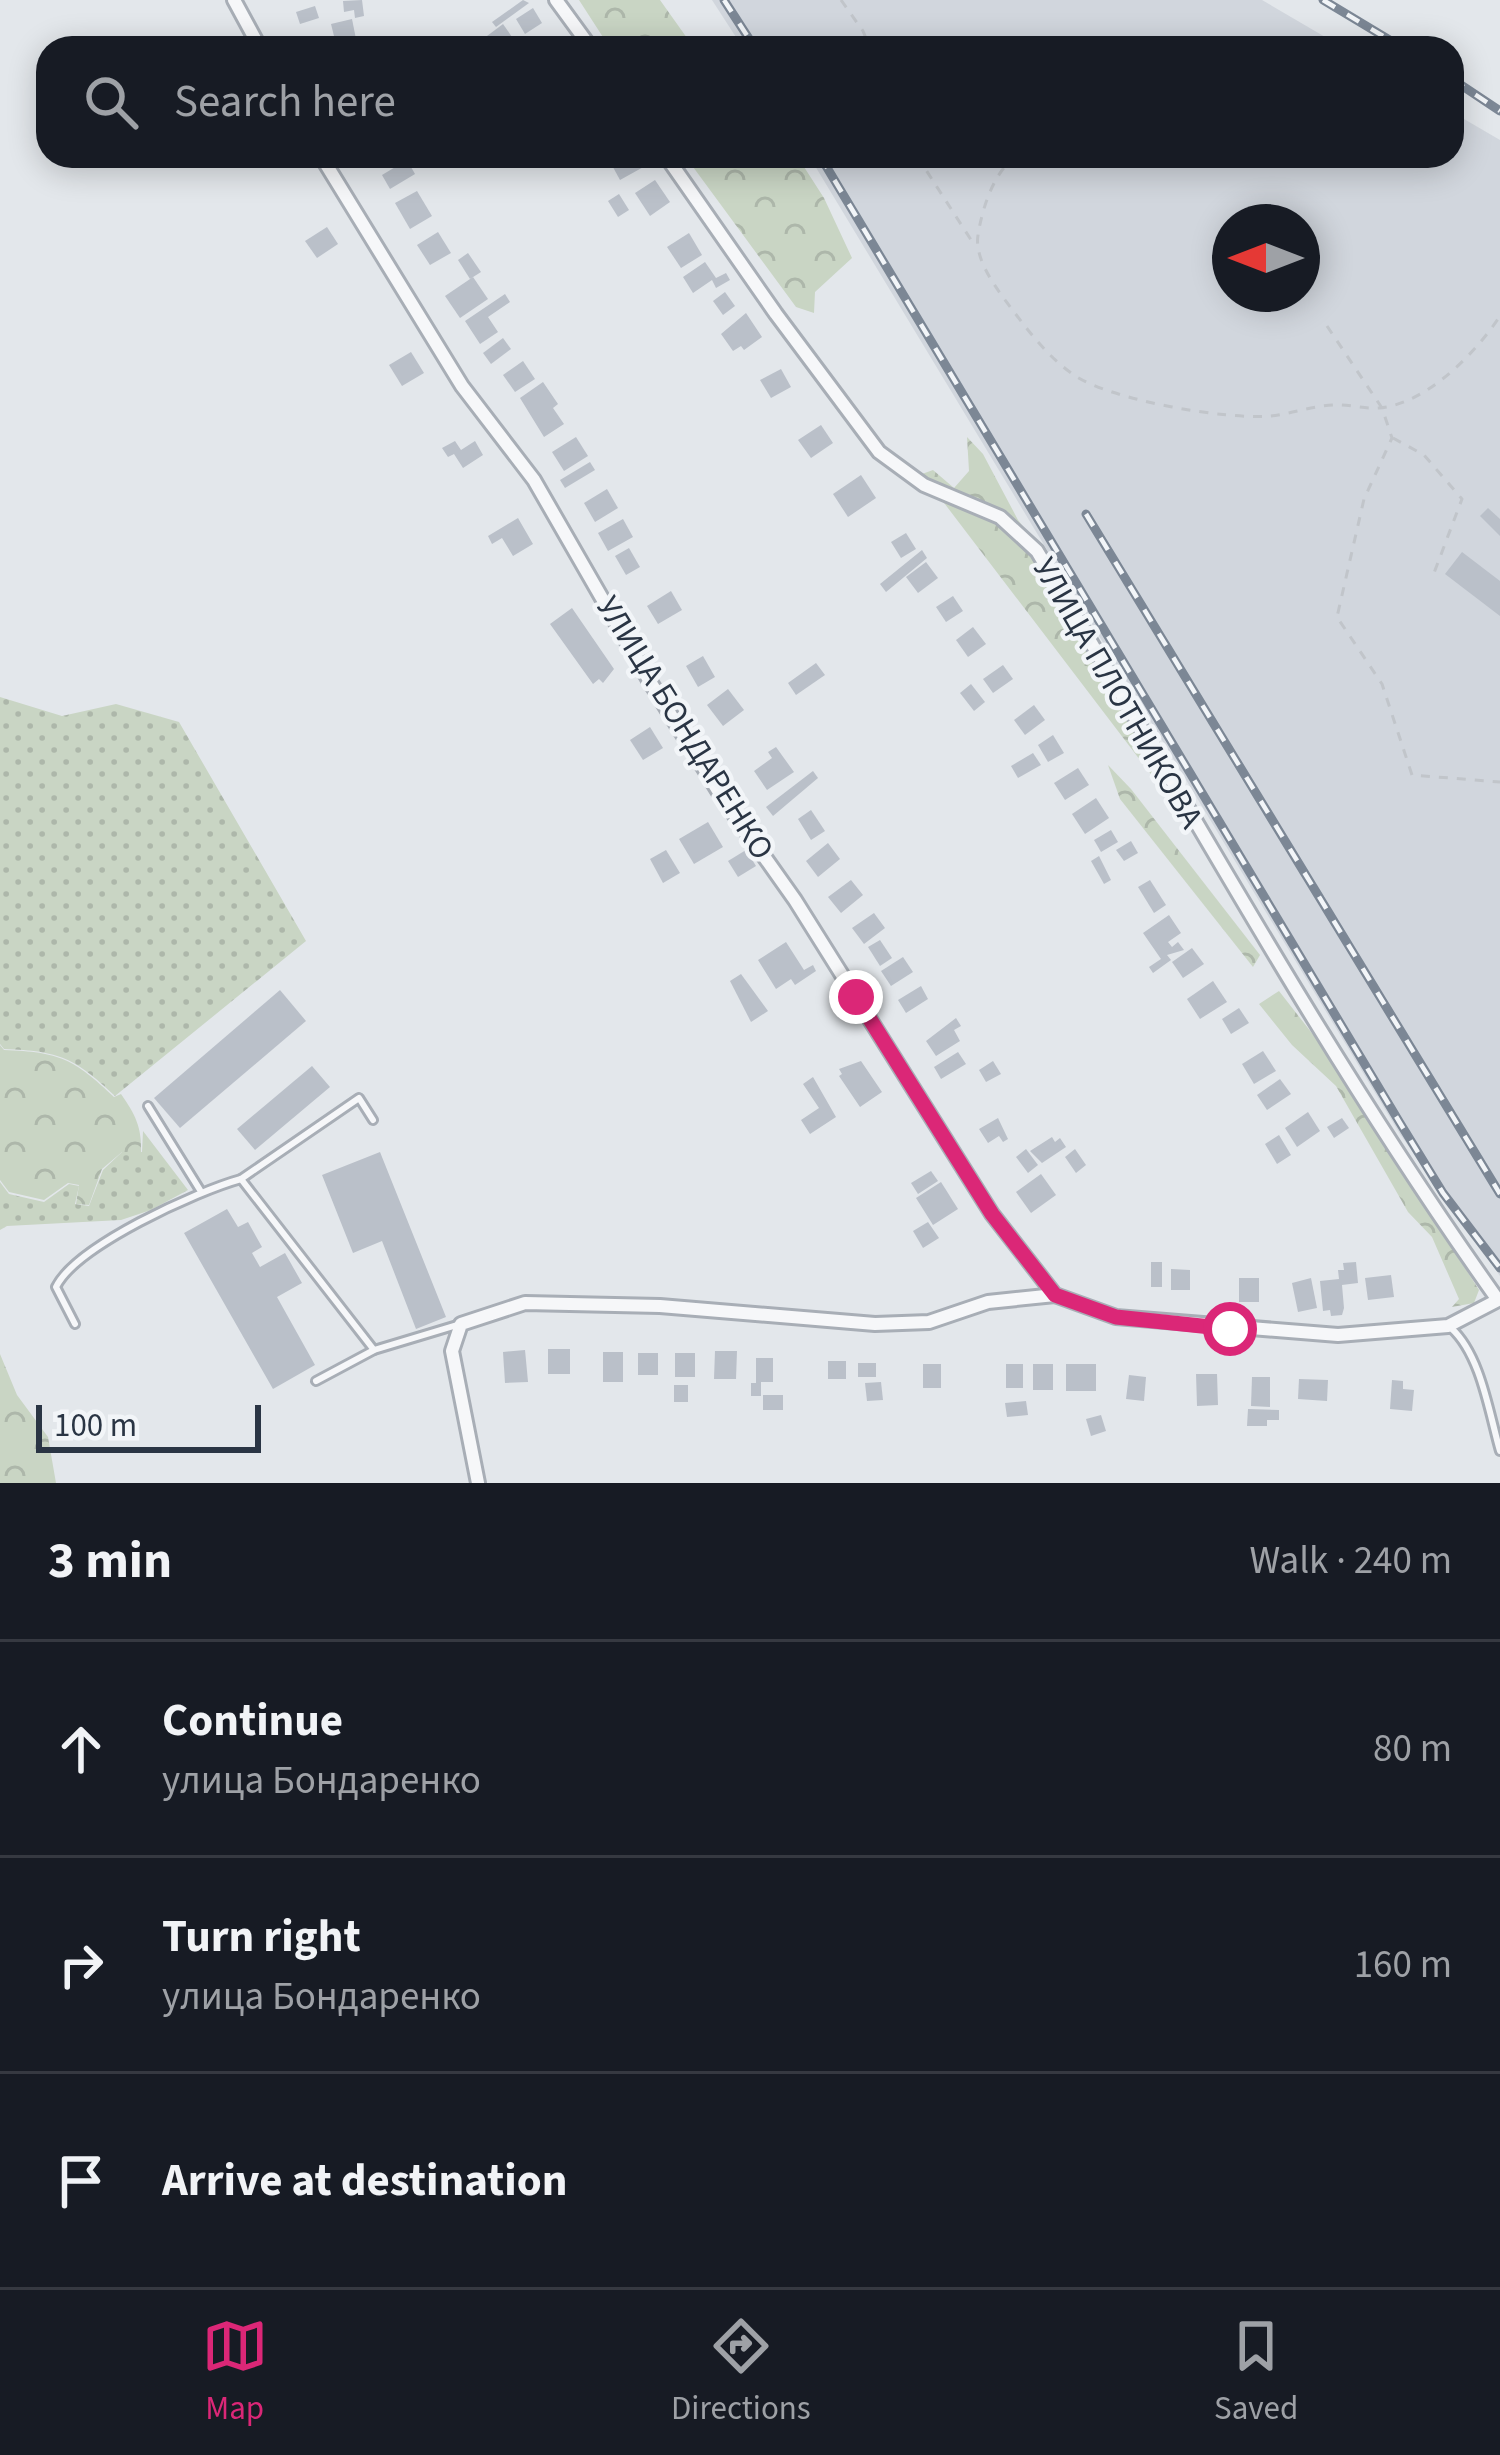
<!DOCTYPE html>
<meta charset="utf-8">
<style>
body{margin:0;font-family:"Source Sans 3",sans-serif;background:#242831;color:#f1f3f6}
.compass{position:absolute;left:1212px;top:204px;width:108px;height:108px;border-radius:50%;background:#171b24;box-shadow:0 6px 30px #0003;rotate:270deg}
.scale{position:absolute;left:36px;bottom:30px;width:225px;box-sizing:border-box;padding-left:12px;border:6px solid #2a3544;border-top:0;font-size:33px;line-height:42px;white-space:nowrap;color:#2a3544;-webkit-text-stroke:9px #f2f5f8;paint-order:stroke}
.stop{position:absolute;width:36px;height:36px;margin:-27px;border:9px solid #db2777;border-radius:50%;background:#fff}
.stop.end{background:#db2777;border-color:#fff;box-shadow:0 3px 12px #0008}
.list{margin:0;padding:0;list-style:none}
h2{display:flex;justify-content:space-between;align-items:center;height:156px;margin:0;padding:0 48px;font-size:51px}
h2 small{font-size:39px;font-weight:400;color:#9ea1a6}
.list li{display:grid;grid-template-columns:78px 1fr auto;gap:36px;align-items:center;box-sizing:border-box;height:216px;padding:0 48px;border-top:3px solid #363941}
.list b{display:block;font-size:45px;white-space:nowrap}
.list p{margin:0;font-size:39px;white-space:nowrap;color:#9ea1a6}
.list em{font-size:39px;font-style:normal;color:#9ea1a6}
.icon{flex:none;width:66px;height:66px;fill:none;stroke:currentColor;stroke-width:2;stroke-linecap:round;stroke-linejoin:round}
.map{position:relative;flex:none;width:1500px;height:1483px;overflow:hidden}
.search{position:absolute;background:#171b24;box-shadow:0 6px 30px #0003;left:36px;right:36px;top:36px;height:132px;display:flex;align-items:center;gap:30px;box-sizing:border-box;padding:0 42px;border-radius:36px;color:#9ea1a6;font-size:45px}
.sheet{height:804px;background:#171b24}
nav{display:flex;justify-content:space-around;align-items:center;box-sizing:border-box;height:168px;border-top:3px solid #363941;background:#171b24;font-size:33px;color:#9ea1a6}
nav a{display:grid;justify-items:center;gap:6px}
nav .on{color:#db2777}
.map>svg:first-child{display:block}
.built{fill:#d1d6dd;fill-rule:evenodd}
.grass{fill:url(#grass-dots)}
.forest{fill:url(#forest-crowns)}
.building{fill:#bac0c9}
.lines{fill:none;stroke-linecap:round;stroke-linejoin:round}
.service-casing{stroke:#a8aeb6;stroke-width:12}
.minor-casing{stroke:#a8aeb6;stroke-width:18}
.path{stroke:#c1c5ca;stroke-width:3;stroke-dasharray:9 9;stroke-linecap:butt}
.service{stroke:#f6f7f9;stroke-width:6}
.minor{stroke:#f6f7f9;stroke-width:12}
.rail-casing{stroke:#7c8795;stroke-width:9}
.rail{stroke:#f2f5f8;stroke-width:4.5;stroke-dasharray:14;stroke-linecap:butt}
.route{stroke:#db2777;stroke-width:15}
.labels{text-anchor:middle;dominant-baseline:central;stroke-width:9;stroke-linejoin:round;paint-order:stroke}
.street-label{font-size:33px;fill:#2a3544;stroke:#f2f5f8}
</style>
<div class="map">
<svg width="1500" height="1483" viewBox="0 0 1500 1483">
<defs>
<pattern id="grass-dots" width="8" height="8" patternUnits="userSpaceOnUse" patternTransform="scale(3)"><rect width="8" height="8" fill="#c9d5c4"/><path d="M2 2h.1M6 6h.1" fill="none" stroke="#adb7aa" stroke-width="1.8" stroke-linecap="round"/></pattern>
<pattern id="forest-crowns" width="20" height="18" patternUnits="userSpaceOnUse" patternTransform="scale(3)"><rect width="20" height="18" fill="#c9d5c4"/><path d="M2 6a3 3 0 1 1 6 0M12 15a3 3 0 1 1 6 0" fill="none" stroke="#adb7aa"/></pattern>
</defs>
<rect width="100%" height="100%" fill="#e3e7eb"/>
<g class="built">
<path d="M712,0H1262L1344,48H743Z"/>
<path d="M1452,112L1500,140V1276L1400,1134L809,156H1452ZM1230,222H1302V294H1230Z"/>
</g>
<g class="grass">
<path d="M0,697L62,716L116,704L179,722L306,941L115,1096C75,1058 60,1051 4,1049L0,1044Z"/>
<path d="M143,1131L188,1190L151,1210L121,1220L7,1226L0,1230V1182L9,1194L44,1202L69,1184L79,1186L75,1204L89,1206L103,1170L122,1152H142Z"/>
</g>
<g class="forest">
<path d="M579,0H660L687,38L725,42L729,48H610Z"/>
<path d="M685,156H797L824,198L852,258L815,292L814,313L796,307Z"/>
<path d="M967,437L983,454L1018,520L1054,568L1086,634L1133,696L1166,766L1153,777L922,474L933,470L954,488L969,471Z"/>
<path d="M1108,765L1131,789L1260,955L1253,967L1120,799Z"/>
<path d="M1279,991L1336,1064L1479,1290L1474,1303L1452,1307L1459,1299L1432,1237L1408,1212L1336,1086L1292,1045L1259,1004Z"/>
<path d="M0,1045L4,1050C60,1052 74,1059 114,1097L121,1094C135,1114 142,1127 141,1152H122L102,1169L89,1205L76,1204L79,1185L68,1183L44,1200L9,1192L0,1180Z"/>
<path d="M0,1354L17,1395L48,1437L56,1483H0Z"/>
</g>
<g class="building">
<path d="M362,0L364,16L355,18L354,10L344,12L343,1Z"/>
<path d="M523,0L529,3L496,27L492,22Z"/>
<path d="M315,6L319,18L300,24L296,12Z"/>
<path d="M533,8L542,23L525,34L516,19Z"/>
<path d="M352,19L356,39L336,44L331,24Z"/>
<path d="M503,24L512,37L498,48H490L483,39Z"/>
<path d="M613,156H643L647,165L620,180L608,158Z"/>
<path d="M407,160L415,174L390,189L382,175Z"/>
<path d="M655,180L670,202L650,216L635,193Z"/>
<path d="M417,191L432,216L410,229L395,203Z"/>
<path d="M619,194L629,210L618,217L608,201Z"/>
<path d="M327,227L338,244L317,258L305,241Z"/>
<path d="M438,232L451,253L430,265L417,245Z"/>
<path d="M689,233L702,255L681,268L667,247Z"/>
<path d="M468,253L481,272L470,279L458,260Z"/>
<path d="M705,262L716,278L726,273L730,280L716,288L712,280L693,293L683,277Z"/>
<path d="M473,277L488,299L460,318L445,296Z"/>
<path d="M725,292L735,306L723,315L713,301Z"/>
<path d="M505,294L510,302L488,317L498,332L480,344L465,321Z"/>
<path d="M746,313L762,337L744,350L741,346L733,351L721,334Z"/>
<path d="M503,338L511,349L491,364L483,353Z"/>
<path d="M411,352L424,373L402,386L389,365Z"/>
<path d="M523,361L535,379L515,392L503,375Z"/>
<path d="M781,369L791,387L771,398L760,380Z"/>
<path d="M543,382L558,404L553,408L564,424L544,437L520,398Z"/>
<path d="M821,425L833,443L811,458L798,440Z"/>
<path d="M576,437L588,456L564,471L552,452Z"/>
<path d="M455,441L461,450L475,441L483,455L463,468L454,454L448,457L442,448Z"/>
<path d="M590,462L595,470L565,488L560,480Z"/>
<path d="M861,475L876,498L848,517L833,494Z"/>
<path d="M607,489L618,508L595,522L584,503Z"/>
<path d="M1488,508L1500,519V536L1480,516Z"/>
<path d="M518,518L533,544L513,556L502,538L492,544L488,536Z"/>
<path d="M623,519L633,537L608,551L598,533Z"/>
<path d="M906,533L916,549L901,558L891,542Z"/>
<path d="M629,548L640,567L626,575L615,556Z"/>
<path d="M922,550L927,558L886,592L880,584Z"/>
<path d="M1462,552L1500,581V616L1445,574Z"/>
<path d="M926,562L938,578L918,593L906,577Z"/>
<path d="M671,591L682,610L658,624L647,606Z"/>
<path d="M953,596L963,611L946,622L936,607Z"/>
<path d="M572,608L614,669L603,683L599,679L593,684L550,624Z"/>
<path d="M973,627L986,644L968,657L956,640Z"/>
<path d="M703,656L715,677L698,687L686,666Z"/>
<path d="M816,663L825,675L796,695L788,683Z"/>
<path d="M1003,665L1013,679L993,693L983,679Z"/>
<path d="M971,684L985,702L974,711L960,693Z"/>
<path d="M728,689L744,710L723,726L707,705Z"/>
<path d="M1034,705L1045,720L1025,735L1014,720Z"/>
<path d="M650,727L663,748L643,760L630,740Z"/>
<path d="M1053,735L1064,753L1048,762L1038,745Z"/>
<path d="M776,747L794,772L767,790L754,771L772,758L768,752Z"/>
<path d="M1033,753L1041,765L1018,778L1011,766Z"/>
<path d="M1078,768L1089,785L1065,800L1054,783Z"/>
<path d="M813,771L818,778L773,816L766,807Z"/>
<path d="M1096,798L1109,818L1085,834L1072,814Z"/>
<path d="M811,810L825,831L811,840L798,819Z"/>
<path d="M708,822L723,847L694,864L679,839Z"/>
<path d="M1111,830L1118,842L1101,852L1094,840Z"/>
<path d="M1131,841L1138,853L1124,861L1116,850Z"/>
<path d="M828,843L840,859L818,877L806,861Z"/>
<path d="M666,850L680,873L663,883L650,859Z"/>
<path d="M746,850L756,866L738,877L728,861Z"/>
<path d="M1099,856L1111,880L1104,884L1091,861Z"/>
<path d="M851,880L863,895L841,913L828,897Z"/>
<path d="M1150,880L1166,905L1154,913L1138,887Z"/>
<path d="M874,913L885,928L864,944L852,928Z"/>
<path d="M1169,915L1181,933L1168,942L1172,947L1178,942L1184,950L1167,955L1171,960L1153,973L1149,967L1161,959L1143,933Z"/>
<path d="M880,940L892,958L880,966L868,947Z"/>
<path d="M786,942L804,970L813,965L816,971L795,985L791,979L776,989L758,960Z"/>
<path d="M1192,948L1204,964L1183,978L1172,962Z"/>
<path d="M903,957L913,972L891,986L881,971Z"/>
<path d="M741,974L768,1011L751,1022L730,981Z"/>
<path d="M1213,981L1227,1002L1200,1019L1187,999Z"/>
<path d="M921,986L928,999L906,1013L898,1000Z"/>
<path d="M280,990L306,1021L180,1128L154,1098Z"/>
<path d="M1239,1008L1249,1023L1231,1034L1222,1019Z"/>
<path d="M956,1018L961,1026L954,1030L960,1041L936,1056L926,1041Z"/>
<path d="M1263,1051L1276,1071L1254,1084L1242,1064Z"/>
<path d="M958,1052L966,1064L941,1079L934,1067Z"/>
<path d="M861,1061L882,1092L860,1107L839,1076L842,1074L839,1069Z"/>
<path d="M993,1061L1001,1074L986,1082L979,1070Z"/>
<path d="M312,1066L330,1087L255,1150L237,1129Z"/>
<path d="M813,1077L836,1117L810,1134L801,1120L819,1108L803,1084Z"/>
<path d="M1280,1079L1291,1094L1267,1110L1257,1095Z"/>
<path d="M1308,1112L1320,1131L1297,1147L1285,1128Z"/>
<path d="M998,1118L1008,1139L1003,1142L999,1136L988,1143L979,1129Z"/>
<path d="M1342,1118L1349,1128L1334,1138L1327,1127Z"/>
<path d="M1279,1135L1291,1155L1277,1164L1265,1144Z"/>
<path d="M1052,1137L1055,1142L1060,1138L1066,1147L1042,1163L1030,1151Z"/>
<path d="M1026,1149L1038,1165L1028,1173L1016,1157Z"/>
<path d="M1075,1149L1086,1165L1076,1173L1065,1157Z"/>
<path d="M380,1152L446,1317L416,1329L382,1241L353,1253L322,1175Z"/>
<path d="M931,1171L938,1181L918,1194L911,1183Z"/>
<path d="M1041,1174L1056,1195L1031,1213L1016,1192Z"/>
<path d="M941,1182L958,1209L933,1225L916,1198Z"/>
<path d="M227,1209L238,1227L248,1222L262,1247L252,1253L260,1267L285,1253L302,1283L277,1297L315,1365L273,1389L184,1233Z"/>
<path d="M928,1222L939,1238L923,1248L913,1231Z"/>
<rect x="1151" y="1262" width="11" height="25"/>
<path d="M1356,1262L1358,1283L1342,1285L1344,1308L1342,1315L1331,1316L1330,1310L1323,1311L1320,1281L1339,1279L1338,1270H1344L1343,1263Z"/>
<path d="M1171,1269L1190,1270V1290H1171Z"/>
<path d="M1391,1275L1394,1297L1368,1300L1365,1278Z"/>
<rect x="1239" y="1278" width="20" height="24"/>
<path d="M1311,1278L1317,1308L1298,1312L1292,1283Z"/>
<rect x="548" y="1349" width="22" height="25"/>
<path d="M525,1350L528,1382L505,1383L503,1352Z"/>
<path d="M715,1351H737L736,1379H714Z"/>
<rect x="603" y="1352" width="20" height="30"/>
<rect x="638" y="1353" width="20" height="22"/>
<rect x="675" y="1353" width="20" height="24"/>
<path d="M756,1358H773V1382H761V1396H751V1383H756Z"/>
<rect x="828" y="1361" width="18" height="18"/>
<rect x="858" y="1363" width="18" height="14"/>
<rect x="923" y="1364" width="18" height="24"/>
<rect x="1006" y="1364" width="17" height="24"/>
<rect x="1033" y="1364" width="20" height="26"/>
<rect x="1066" y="1364" width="30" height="27"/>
<path d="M1196,1374H1217L1218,1405L1197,1406Z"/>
<path d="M1129,1375L1146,1377L1144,1401L1126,1399Z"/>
<path d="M1252,1377H1270V1407L1251,1406Z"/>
<path d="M1299,1379L1328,1380L1327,1401L1298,1399Z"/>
<path d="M1392,1380L1403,1381V1389L1414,1390L1412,1411L1390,1409Z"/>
<path d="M881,1382L883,1400L867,1401L865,1383Z"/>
<rect x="674" y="1385" width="14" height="17"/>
<rect x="763" y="1395" width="20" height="15"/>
<path d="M1026,1401L1028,1415L1007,1417L1005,1403Z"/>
<path d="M1248,1409L1279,1410V1420H1267V1426H1247Z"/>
<path d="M1101,1415L1106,1431L1091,1436L1086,1419Z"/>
</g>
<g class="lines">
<defs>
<g id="service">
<path d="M148,1106L200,1190"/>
<path d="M373,1120L359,1098L241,1179L374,1350"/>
<path d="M75,1324L56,1287C76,1246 197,1191 241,1179"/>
<path d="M1451,1328C1481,1355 1489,1413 1500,1451"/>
<path d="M316,1381L374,1350L457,1325"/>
</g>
<g id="minor">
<path d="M234,0L260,48"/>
<path d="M556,0L591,48"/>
<path d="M321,156L462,386L534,480L649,680L722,797L795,900L992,1214L1055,1295L1116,1317L1338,1335L1448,1326L1498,1300C1328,1061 1187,803 1037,551L1000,517L924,485L879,452L776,314L666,156"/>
<path d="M478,1483L452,1351L461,1324L525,1303L660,1306L875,1324L929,1322L988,1302L1055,1295"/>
</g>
</defs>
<use href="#service" class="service-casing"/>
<use href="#minor" class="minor-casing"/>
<g class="path">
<path d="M841,0L863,31L870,48"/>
<path d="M917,156L975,246"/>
<path d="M1017,156C994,170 982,209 978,235C974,260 997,289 1011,308C1030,333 1048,357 1074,375C1110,400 1226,420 1270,416C1291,414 1312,406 1333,405C1348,404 1364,409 1379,408C1426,404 1475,354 1500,316"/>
<path d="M1327,326L1382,408L1392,438L1364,499L1337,617L1382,684L1412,775L1500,782"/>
<path d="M1393,438L1424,455L1462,499L1434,573"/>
</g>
<use href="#service" class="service"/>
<use href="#minor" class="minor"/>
<defs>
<g id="rail">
<path d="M724,0L755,48"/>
<path d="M1323,0L1403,48"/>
<path d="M1452,79L1500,111"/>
<path d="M820,156L1400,1123L1443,1193L1500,1268"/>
<path d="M1086,514L1500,1194"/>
</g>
</defs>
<use href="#rail" class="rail-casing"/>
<use href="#rail" class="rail"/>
</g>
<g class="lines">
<path class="route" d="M856,997L992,1214L1055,1295L1116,1317L1230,1329"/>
</g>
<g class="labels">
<g class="street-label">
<text transform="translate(1118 693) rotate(60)">УЛИЦА ПЛОТНИКОВА</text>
<text transform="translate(685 728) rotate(58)">УЛИЦА БОНДАРЕНКО</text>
</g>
</g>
</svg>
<svg class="compass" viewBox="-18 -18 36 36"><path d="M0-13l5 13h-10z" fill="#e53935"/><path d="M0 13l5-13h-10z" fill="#9ea1a6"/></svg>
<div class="scale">100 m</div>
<div class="stop" style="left:1230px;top:1329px"></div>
<div class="stop end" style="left:856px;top:997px"></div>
<div class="search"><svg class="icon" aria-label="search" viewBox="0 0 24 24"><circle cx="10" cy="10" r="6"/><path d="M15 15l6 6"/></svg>Search here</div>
</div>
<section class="sheet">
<h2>3 min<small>Walk · 240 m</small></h2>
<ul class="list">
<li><svg class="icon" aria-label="ahead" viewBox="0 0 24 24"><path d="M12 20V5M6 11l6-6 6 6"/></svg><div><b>Continue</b><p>улица Бондаренко</p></div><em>80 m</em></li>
<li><svg class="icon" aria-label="right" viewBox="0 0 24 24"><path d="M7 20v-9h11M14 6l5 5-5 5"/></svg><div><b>Turn right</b><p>улица Бондаренко</p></div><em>160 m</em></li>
<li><svg class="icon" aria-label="arrive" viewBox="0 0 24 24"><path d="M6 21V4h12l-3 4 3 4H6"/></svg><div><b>Arrive at destination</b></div></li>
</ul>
</section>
<nav>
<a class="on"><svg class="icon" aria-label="map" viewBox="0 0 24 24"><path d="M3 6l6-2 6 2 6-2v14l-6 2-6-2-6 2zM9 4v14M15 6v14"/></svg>Map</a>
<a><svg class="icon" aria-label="directions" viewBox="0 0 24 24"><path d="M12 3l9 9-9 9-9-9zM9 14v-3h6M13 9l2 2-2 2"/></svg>Directions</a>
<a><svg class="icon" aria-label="saved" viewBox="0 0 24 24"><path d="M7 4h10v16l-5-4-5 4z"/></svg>Saved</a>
</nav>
